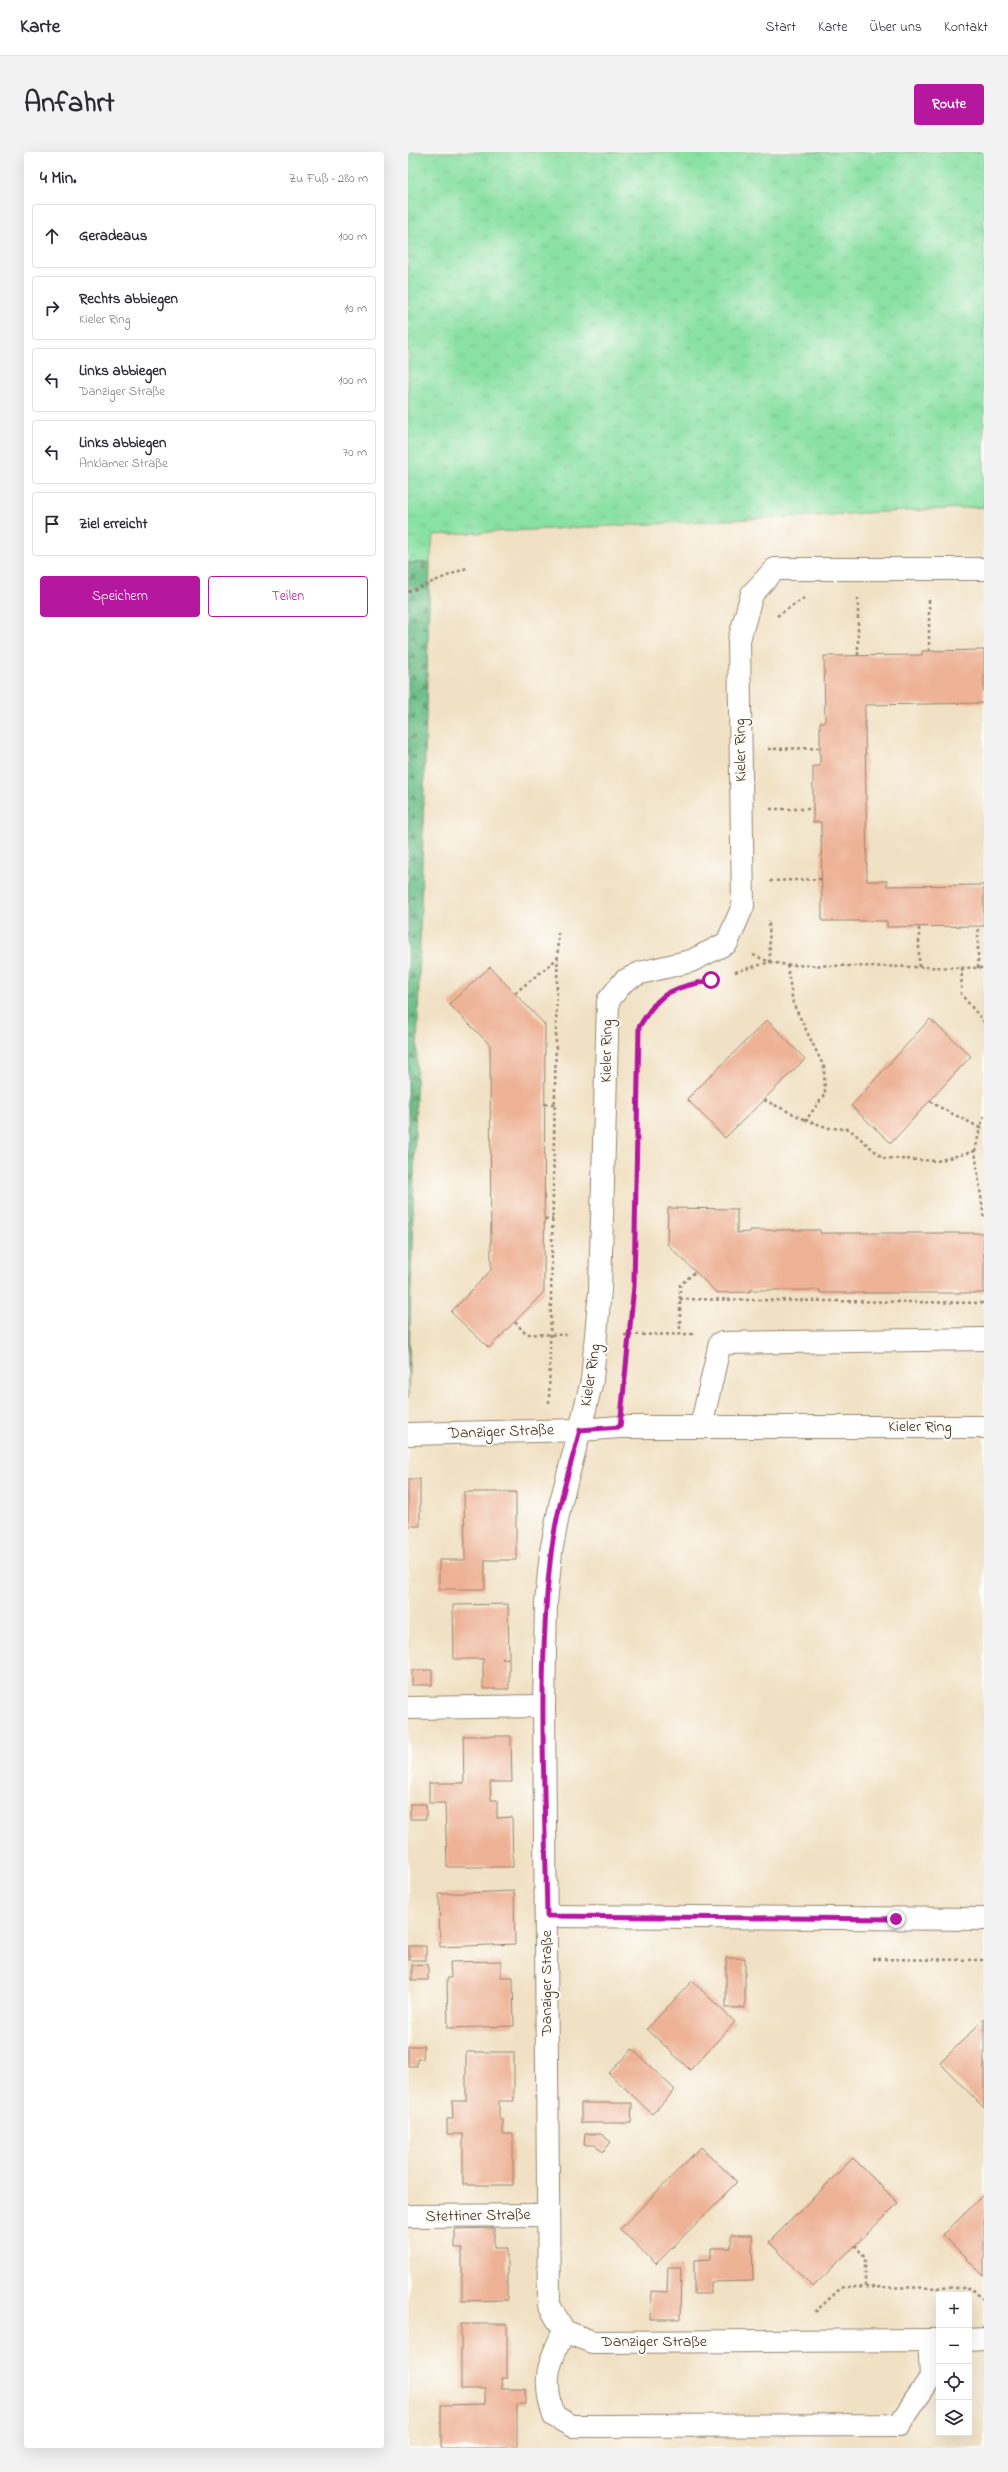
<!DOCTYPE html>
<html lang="de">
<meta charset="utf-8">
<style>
body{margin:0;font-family:"Indie Flower",sans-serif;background:#f2f2f3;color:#2b2b33}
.controls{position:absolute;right:12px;bottom:12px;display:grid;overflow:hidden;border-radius:4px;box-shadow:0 4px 16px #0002}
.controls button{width:36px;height:36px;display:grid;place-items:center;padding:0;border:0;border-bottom:1px solid #e1e1e2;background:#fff;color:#2b2b33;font:20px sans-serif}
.stop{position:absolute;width:12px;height:12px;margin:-9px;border:3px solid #b5179e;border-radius:50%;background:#fff}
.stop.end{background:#b5179e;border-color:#fff;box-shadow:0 1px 4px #0008}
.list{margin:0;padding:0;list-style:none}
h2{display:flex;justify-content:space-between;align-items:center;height:52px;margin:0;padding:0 16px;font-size:17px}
h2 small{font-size:13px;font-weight:400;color:#7c7c81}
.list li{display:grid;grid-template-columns:26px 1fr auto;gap:12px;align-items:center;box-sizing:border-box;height:64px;margin:0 8px 8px;padding:0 8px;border:1px solid #e1e1e2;border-radius:4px}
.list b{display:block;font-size:15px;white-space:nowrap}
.list p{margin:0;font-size:13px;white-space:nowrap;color:#7c7c81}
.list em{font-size:13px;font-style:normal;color:#7c7c81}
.actions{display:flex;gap:8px;padding:12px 16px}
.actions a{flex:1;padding:9px 0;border:1px solid #b5179e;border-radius:4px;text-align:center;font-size:14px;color:#b5179e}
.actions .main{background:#b5179e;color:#fff}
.icon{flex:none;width:22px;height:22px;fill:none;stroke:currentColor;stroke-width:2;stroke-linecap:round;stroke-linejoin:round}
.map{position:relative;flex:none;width:576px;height:2296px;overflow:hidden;border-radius:4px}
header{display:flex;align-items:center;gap:24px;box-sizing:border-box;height:56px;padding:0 20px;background:#fff;border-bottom:1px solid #e1e1e2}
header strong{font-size:19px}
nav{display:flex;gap:22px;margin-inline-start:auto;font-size:14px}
.intro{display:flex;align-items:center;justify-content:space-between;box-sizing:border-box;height:96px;padding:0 24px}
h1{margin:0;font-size:28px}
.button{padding:10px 18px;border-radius:4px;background:#b5179e;color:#fff;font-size:14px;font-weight:700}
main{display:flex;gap:24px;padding:0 24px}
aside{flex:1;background:#fff;border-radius:4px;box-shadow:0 4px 16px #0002}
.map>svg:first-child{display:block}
.grass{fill:url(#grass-tufts);stroke:#628661}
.forest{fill:url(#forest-firs);stroke:#557454}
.building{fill:#eeb397}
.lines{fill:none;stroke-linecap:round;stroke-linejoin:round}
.minor-casing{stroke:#968671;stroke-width:24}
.path{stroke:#968671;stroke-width:2.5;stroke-dasharray:3 3;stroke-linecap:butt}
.minor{stroke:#fff;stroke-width:22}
.route{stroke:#b5179e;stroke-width:5}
.labels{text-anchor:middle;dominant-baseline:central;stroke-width:4;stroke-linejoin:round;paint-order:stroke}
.street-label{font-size:16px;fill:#3b2a1e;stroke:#fdfcf7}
</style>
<header>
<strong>Karte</strong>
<nav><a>Start</a><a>Karte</a><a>Über uns</a><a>Kontakt</a></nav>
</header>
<div class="intro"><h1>Anfahrt</h1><a class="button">Route</a></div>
<main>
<aside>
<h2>4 Min.<small>Zu Fuß · 280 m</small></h2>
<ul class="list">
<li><svg class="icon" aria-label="ahead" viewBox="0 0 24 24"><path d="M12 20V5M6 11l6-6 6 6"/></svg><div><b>Geradeaus</b></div><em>100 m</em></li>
<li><svg class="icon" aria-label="right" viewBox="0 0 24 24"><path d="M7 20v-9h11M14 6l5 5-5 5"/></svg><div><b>Rechts abbiegen</b><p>Kieler Ring</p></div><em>10 m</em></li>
<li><svg class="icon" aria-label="left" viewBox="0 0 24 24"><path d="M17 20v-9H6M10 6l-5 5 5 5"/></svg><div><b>Links abbiegen</b><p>Danziger Straße</p></div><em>100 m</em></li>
<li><svg class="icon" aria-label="left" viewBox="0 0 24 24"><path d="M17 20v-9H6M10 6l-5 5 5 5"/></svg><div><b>Links abbiegen</b><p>Anklamer Straße</p></div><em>70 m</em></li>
<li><svg class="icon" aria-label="arrive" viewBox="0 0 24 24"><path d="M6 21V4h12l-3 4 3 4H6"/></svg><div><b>Ziel erreicht</b></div></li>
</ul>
<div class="actions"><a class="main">Speichern</a><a>Teilen</a></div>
</aside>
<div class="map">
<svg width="576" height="2296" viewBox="0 0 576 2296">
<defs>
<pattern id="grass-tufts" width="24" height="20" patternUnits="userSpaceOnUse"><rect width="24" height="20" fill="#8ae1a4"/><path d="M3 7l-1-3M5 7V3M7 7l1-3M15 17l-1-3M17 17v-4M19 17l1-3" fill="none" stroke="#78c18d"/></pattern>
<pattern id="forest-firs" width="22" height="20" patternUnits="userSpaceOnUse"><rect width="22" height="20" fill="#6fbf8a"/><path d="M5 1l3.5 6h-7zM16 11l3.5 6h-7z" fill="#5c9b70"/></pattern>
</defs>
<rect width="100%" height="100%" fill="#fdfcf7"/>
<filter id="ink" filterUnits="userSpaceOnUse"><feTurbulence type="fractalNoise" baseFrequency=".025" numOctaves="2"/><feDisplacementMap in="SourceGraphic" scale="8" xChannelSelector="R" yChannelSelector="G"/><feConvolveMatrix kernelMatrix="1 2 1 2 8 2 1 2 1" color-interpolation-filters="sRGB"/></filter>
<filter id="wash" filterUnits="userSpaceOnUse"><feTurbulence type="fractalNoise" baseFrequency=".012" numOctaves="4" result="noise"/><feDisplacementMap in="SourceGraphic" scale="16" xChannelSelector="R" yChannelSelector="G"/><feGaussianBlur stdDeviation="0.9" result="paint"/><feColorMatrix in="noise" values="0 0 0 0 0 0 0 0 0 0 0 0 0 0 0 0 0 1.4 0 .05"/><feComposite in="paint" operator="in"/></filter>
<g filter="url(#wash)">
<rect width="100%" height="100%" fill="#f1e1c4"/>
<path class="grass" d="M0,0H576V355L25,383L22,411H0Z"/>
<path class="forest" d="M0,411H22L0,1247Z"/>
<g id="blocks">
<g class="building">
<path d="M576,498V551L457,553V570L459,729H479V734L576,733V774L479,775V769H414L413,670H405V614H412V570H417L416,504L514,503V499Z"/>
<path d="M82,815L137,873L136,1140L81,1196L43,1160L83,1118L82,893L41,852Z"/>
<path d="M522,867L563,904L483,991L443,954Z"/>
<path d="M359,868L397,907L317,986L279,947Z"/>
<path d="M260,1056L329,1057V1081L342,1080V1078H412V1081H576V1141H412V1138H342V1140L309,1141L259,1092Z"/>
<rect x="0" y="1327" width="12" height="47"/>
<path d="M56,1340H108V1408H77V1437H31V1408H57Z"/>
<path d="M100,1452L101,1506L94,1507H101V1537H75V1507H46L45,1453Z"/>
<rect x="4" y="1518" width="20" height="15"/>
<path d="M55,1584H103L104,1630H82L83,1648H89V1666L104,1665L105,1715H39L37,1651H21V1631H56Z"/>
<rect x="2" y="1652" width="16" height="15"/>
<path d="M106,1739L107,1792L32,1795L31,1742Z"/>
<rect x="1" y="1794" width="17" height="14"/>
<rect x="318" y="1806" width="19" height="50"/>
<path d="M93,1809V1825H105L106,1874L40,1876L39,1826H43L42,1810Z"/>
<path d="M20,1812V1828H4V1813Z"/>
<path d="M284,1829L327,1870L282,1918L239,1877Z"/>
<path d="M576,1867V1956L532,1911Z"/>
<path d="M0,1894H16L15,1907H9V1914H0Z"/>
<path d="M224,1897L267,1938L244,1962L201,1921Z"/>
<path d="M58,1900H106V1949H91V1967H95V1982H105V2033H55V1982H39V1967H45L44,1949H58Z"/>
<path d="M173,1951H224L223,1971H173Z"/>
<path d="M177,1982H193L203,1990L195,2000L187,1993H176Z"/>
<path d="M293,1995L329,2030L248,2112L212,2077Z"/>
<path d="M445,2006L490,2051L405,2135L361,2090Z"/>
<path d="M576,2042V2124L535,2083Z"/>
<path d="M86,2076V2096H99V2148L54,2149V2096H47V2077Z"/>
<path d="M323,2083H344L345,2129L303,2130V2142H286V2108L303,2107V2096H323Z"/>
<path d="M260,2115H273L272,2167H242L243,2139L259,2140Z"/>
<path d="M53,2172H99V2226H93L94,2237H117V2252H109V2296H33V2253L77,2252V2237H53Z"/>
</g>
</g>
</g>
<g filter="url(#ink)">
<use href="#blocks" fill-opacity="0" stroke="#968671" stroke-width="1"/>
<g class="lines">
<defs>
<g id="minor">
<path d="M576,417H367L344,442L331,488L335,754L319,791L283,809L232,821L216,829L200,849L192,1138L184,1228L172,1278L212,1275H576"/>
<path d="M293,1275L312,1191L576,1187"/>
<path d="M0,1282L172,1278L152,1353L143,1400L138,1451L136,1554L141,2153L156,2179L184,2190L531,2188"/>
<path d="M0,1556L136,1554"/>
<path d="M139,1764L576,1767"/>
<path d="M0,2064L140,2063"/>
<path d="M156,2179C140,2213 134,2227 146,2264L164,2274L491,2273L523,2225L521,2188"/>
<path d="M561,2188L576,2187"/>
</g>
</defs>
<use href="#minor" class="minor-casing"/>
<g class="path">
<path d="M0,440L61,415"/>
<path d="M450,446V504"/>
<path d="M369,464L396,446"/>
<path d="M521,499V446"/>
<path d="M360,597L412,596"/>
<path d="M362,657H405"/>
<path d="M362,729L413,727"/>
<path d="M345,803L362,810L379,813L576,816"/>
<path d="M379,813L385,851L416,915L417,942L398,968L421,976L441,977L475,1006L529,1009L567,999"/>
<path d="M511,815V775"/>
<path d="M554,816L553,842L576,870"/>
<path d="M570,816V774"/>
<path d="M327,820L362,810L361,768"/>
<path d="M107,841L150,806"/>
<path d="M356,948L398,968"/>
<path d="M522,949C538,960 555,966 572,976L567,999L576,1067"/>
<path d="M137,952H147"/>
<path d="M576,964L572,976L576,977"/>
<path d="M137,1067H145"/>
<path d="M272,1147L576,1151"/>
<path d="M107,1170L118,1182L159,1183"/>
<path d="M216,1183L285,1182"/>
<path d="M272,1183V1133L287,1120"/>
<path d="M215,1246L226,1134L231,875L245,852L251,847"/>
<path d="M141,1251L150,780"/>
<path d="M464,1807L576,1808"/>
<path d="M447,2093L457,2106V2136"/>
<path d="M407,2160L434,2135L563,2136L576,2148"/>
</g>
<use href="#minor" class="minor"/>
</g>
</g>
<g class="lines" filter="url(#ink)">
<path class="route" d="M303,828C263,837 253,838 231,875L226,1134L212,1275L172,1278C161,1319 148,1360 143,1402C129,1518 137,1647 139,1764L488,1767"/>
</g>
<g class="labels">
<g class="street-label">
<text transform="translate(333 598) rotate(-91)">Kieler Ring</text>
<text transform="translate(199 899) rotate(-89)">Kieler Ring</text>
<text transform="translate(183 1223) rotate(-81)">Kieler Ring</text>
<text x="512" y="1275">Kieler Ring</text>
<text transform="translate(93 1280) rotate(-2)">Danziger Straße</text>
<text transform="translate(139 1831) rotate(-90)">Danziger Straße</text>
<text transform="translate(70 2064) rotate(-1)">Stettiner Straße</text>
<text x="246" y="2190">Danziger Straße</text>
</g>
</g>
</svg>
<div class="controls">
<button>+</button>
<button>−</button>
<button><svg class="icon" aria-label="locate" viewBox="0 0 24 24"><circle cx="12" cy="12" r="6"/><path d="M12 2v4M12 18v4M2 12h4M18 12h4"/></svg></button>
<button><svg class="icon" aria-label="layers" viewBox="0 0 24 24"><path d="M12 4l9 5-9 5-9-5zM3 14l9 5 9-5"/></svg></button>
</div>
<div class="stop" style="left:303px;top:828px"></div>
<div class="stop end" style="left:488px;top:1767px"></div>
</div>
</main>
